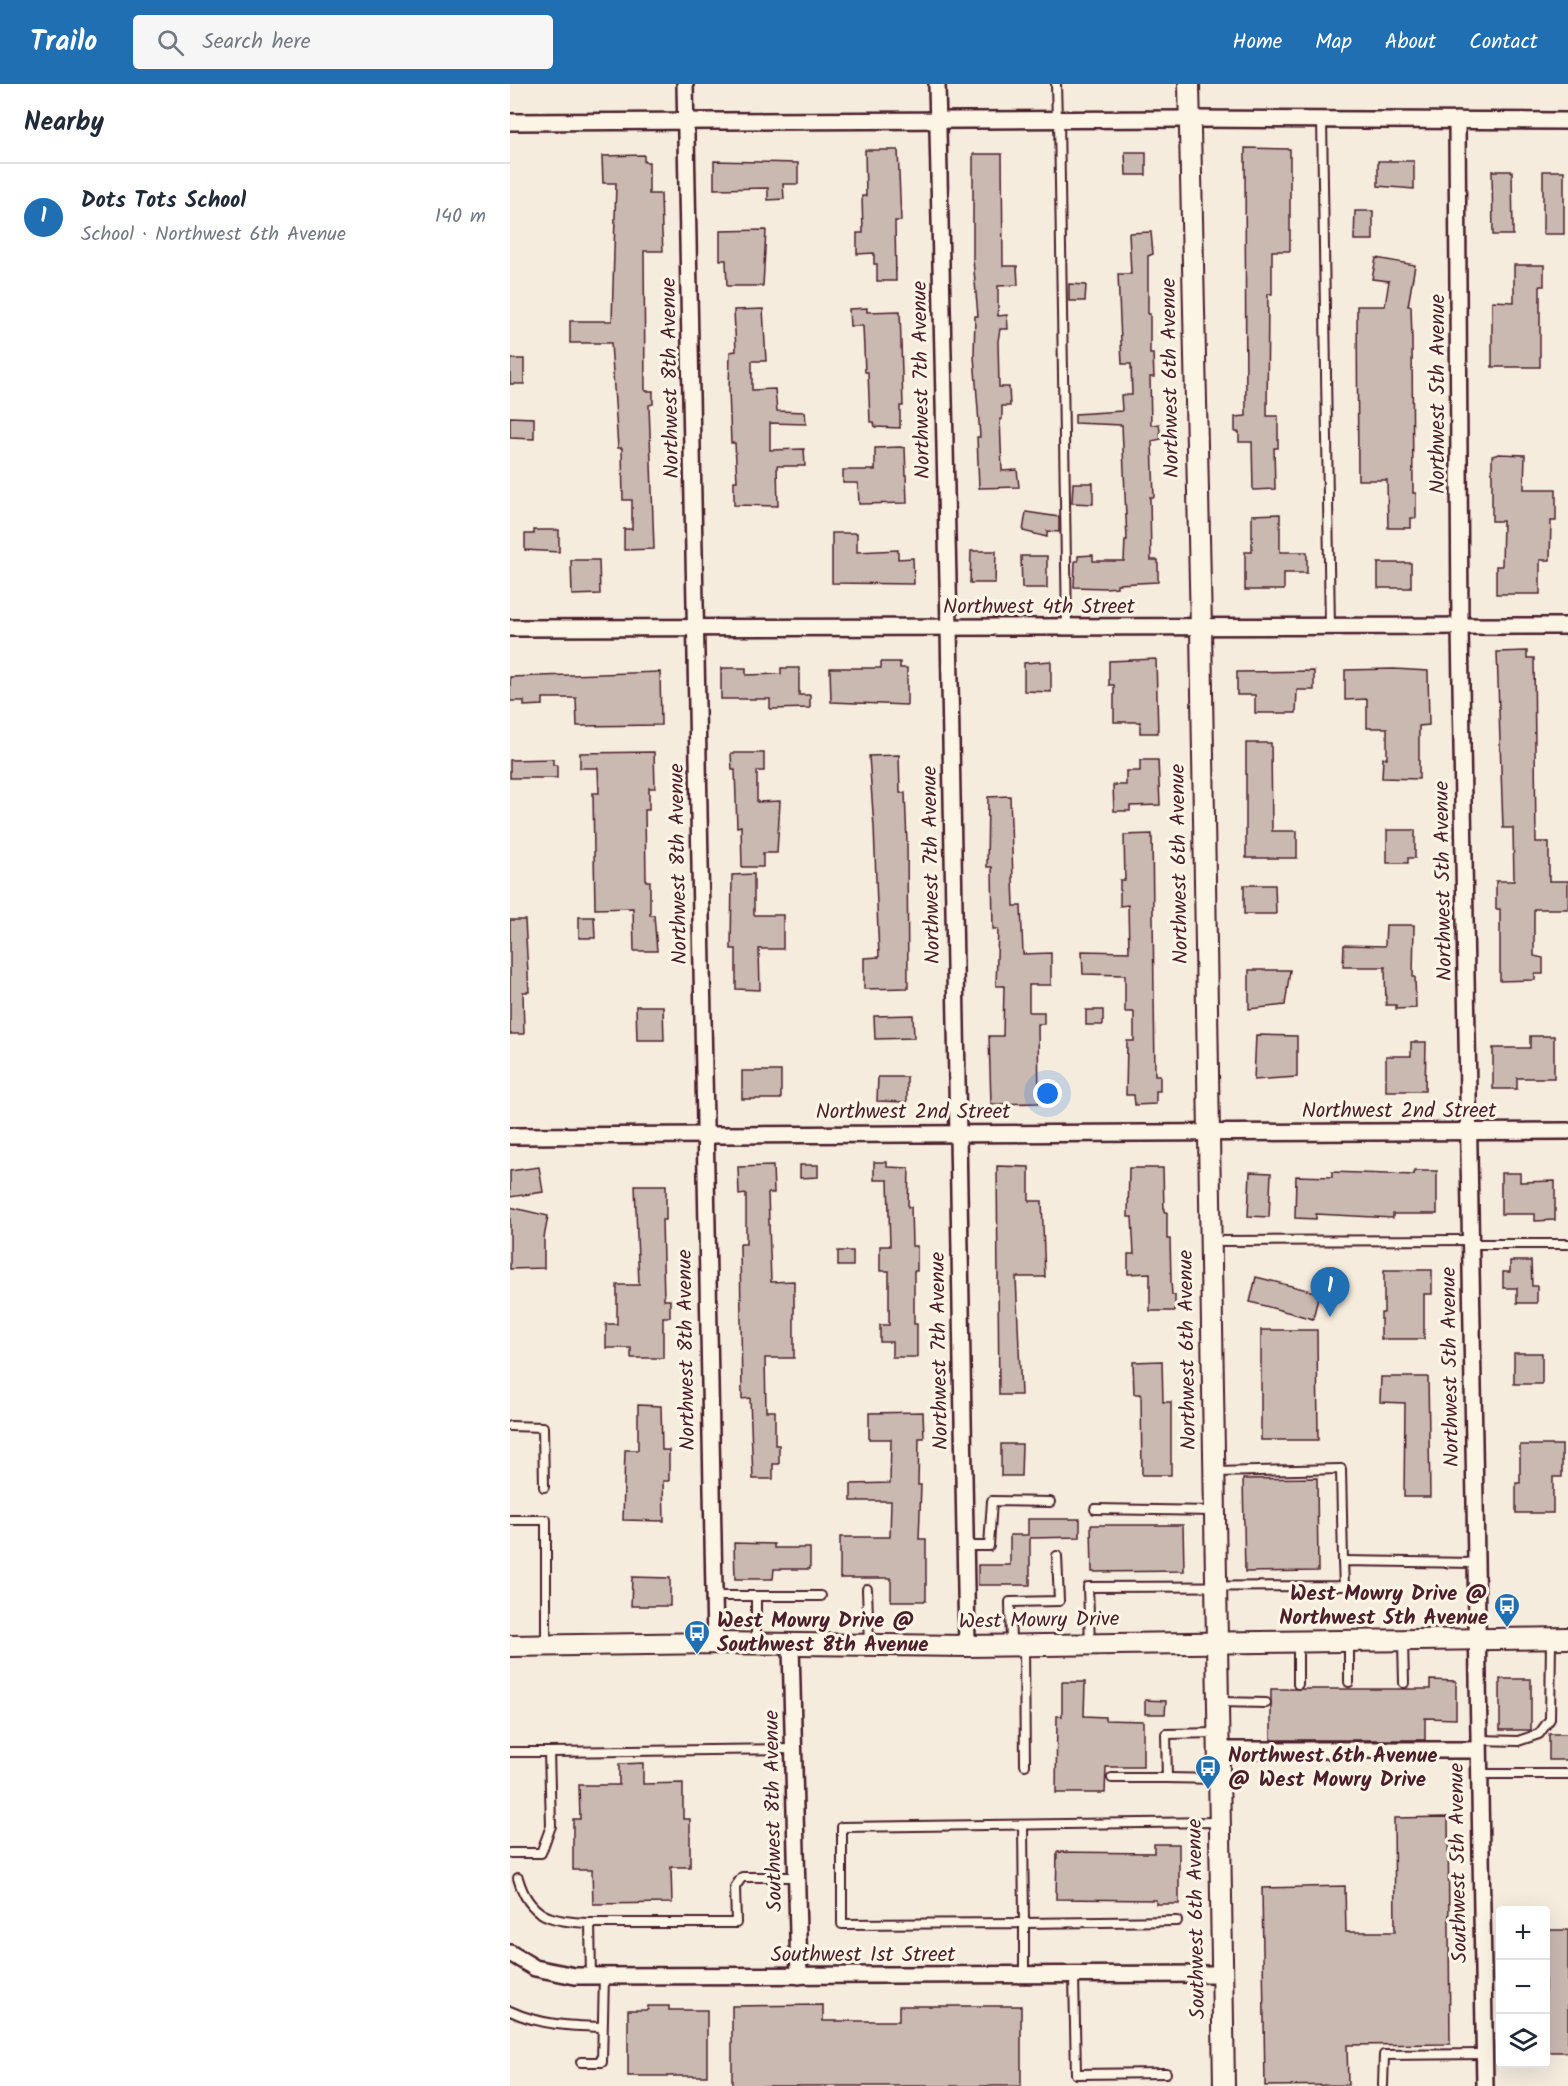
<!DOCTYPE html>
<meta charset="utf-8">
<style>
body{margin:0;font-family:Kalam,sans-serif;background:#f6f6f7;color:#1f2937}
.controls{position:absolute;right:18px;bottom:18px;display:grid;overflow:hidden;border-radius:6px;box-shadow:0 6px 24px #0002}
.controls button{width:54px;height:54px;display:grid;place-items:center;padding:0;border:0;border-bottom:2px solid #e0e1e3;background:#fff;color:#1f2937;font:30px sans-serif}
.you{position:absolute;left:538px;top:1010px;width:21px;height:21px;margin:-15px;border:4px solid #fff;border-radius:50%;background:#1a73e8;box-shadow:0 0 0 9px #1a73e833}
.badge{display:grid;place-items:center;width:39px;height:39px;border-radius:50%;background:#1f6fb2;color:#fff;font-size:20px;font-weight:700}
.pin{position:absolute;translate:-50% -50px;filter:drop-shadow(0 2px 3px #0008)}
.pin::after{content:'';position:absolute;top:32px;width:21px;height:18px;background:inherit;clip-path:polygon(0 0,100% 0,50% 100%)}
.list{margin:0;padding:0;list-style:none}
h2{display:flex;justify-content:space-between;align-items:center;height:78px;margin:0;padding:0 24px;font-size:26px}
h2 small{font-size:20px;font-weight:400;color:#747a83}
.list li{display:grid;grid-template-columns:39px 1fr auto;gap:18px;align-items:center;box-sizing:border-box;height:108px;padding:0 24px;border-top:2px solid #e0e1e3}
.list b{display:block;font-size:22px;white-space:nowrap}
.list p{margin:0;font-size:20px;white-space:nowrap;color:#747a83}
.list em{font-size:20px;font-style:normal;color:#747a83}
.icon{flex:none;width:33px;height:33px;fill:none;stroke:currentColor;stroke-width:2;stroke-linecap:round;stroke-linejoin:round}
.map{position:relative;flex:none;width:1058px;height:2002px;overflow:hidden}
header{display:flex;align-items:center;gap:36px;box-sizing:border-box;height:84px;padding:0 30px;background:#1f6fb2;color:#fff}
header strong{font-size:28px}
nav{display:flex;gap:33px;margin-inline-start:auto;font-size:21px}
.search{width:420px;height:54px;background:#f6f6f7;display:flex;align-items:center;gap:15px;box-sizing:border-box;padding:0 21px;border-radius:6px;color:#747a83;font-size:22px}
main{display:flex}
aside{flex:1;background:#fff}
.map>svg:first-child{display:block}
.building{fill:#cab9b1;stroke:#4a1f2b;stroke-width:1.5}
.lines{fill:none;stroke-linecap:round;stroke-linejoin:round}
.service-casing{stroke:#4a1f2b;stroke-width:12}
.minor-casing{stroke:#4a1f2b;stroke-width:20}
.tertiary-casing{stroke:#4a1f2b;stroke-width:24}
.service{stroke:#fcf5e5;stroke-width:8}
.minor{stroke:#fcf5e5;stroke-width:15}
.tertiary{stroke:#fcf5e5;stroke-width:20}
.labels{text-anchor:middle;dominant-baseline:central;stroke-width:6;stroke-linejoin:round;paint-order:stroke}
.street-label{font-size:21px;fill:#4a1f2b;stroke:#fcf5e5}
.poi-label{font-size:21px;font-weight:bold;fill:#4a1f2b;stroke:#fcf5e5;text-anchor:start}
</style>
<header>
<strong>Trailo</strong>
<div class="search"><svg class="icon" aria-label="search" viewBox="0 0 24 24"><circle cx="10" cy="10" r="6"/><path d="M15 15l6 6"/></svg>Search here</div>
<nav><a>Home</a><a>Map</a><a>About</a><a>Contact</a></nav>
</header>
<main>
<aside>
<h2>Nearby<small></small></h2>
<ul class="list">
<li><span class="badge">1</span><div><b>Dots Tots School</b><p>School · Northwest 6th Avenue</p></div><em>140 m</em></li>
</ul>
</aside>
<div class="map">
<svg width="1058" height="2002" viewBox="0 0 1058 2002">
<rect width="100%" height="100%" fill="#f5ecde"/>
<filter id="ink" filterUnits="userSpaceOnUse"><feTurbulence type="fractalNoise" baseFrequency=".0167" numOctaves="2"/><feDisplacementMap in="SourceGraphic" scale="12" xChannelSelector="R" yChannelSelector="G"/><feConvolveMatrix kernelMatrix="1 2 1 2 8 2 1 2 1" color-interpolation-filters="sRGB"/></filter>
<g filter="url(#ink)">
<g class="building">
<path d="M735,64L780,65V167H762V210H758L757,332H768V364H764L765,405L743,406L742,358H729V348H725V333L736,332Z"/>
<path d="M355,66H388L391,137H385L386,197H367V180H364V169L347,170V149H353L352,112H356Z"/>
<path d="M615,68H636V91H616Z"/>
<path d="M463,70H492L493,182H507L508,201L488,202V232L497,231L498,245H490L488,257L489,303H499L500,322H492V335H490L492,387L507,386L509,403L469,404L467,353H470L464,272L465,232H468L463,175Z"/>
<path d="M134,71V78H139V110H151L152,148L153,167H134L135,307H143V320L139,321L144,465L114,466V445H122V416H113L112,364H108L101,259H60V237H102L106,99H93L92,72Z"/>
<path d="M204,77L288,79V100H273L274,115L258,116V104L204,105Z"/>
<path d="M868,77H904V105L868,102Z"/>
<path d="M982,87H1002L1003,151H983Z"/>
<rect x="1033" y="87" width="21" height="63"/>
<path d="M845,127H863V156H844Z"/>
<path d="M256,146L253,202H217L216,176H210V147Z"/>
<path d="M641,148L643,170L638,172V230H640V270H643L644,293H640L641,341L649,340L651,355L642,357L644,413H640L641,476H648V498L607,500V503L596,504L564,503L565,477H568V472L583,471V477H614L615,456H617L612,341L565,339V330L612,327L611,311H622L621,280H612L608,190H621L619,149Z"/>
<path d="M866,174L905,181L898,222H901L902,256L903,409H906V434H901V444H878L877,396H848L847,222H875L879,197L862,195Z"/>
<path d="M1004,181H1034V202H1030V283H982V217L1004,218Z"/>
<path d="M559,200L576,201L575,217H559Z"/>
<path d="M357,224V228L390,227L393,322H390V344L365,343L364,338H360L358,288H355L353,242H340L339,225Z"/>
<path d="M253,225L256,277H242V306L265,305L267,327L295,328L296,340L260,339V366L294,365L295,382H267L268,422L224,421V397H227L225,359H221L219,306L220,268L226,267L224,226Z"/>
<rect x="0" y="275" width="14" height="25"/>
<path d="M0,333L24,334V355L0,354Z"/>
<path d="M390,363L395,364L397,419L349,420L348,399H333V386H365V364Z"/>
<path d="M989,370L1015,371L1014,405H1046V437H1041L1040,476H1030V510H986V482H992L993,437H982V372Z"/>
<path d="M563,399H583V420L562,419Z"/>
<path d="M516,428L549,433V448L537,447V453L513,447Z"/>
<path d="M770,430V468H797V489H774V506H735V468H742V431Z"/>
<path d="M24,446H49V468L15,466V450H24Z"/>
<path d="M322,449H347V468L388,466V475L403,474L404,500L322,499Z"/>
<path d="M461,467H486L485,499H460Z"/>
<path d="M511,472H537V504H512Z"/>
<path d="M61,476H89L90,510L62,511Z"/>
<rect x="868" y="479" width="33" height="25"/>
<path d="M1017,567V574H1024L1026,758H1039V797H1058V825H1024V872L1033,874V890H1025V896L990,897V825H986V797H1004L1003,744H993L987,568Z"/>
<path d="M646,575L648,649H630V638H604V601H599V577Z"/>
<path d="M541,577V608L514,607V579Z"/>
<path d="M371,578H390V584H397V621L321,618L320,584H371Z"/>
<path d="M211,584H236V591L271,590V584H289V611H300V624L260,625V615H211Z"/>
<path d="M884,585L918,587L919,641L909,642V695L872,694L873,674H877V644H857V615L835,616V586Z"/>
<path d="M804,587V606H787L786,629H745V611H727V588Z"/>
<path d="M150,588L151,641L67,642L66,614H33V621L14,622V617H0V593Z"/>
<path d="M736,659H761L762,747H787V774H736Z"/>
<path d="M144,668L145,704H139V726H135L136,797H140V831H144L147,867H124L123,824L85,825L83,709H89L88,684H70V669Z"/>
<path d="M221,669H254V687H247V718L270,717L267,769H253V783H232L231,742L227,743L225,686H222Z"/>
<path d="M389,671L390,709H395L397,758L398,904L354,905V874L369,873L364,743L359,672Z"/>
<path d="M43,675V681H47V694H0V676Z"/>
<path d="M630,676H648L650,721L620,722V727H604L603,701H616V687H630Z"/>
<path d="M500,712L504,822H511L513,870L541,869V901H519V928H534V940H528L529,1019L481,1020L479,952H493L494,902H486L488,845H483L482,783H477L478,713Z"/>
<path d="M877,746H905V774H898V779H877Z"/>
<path d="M642,750L645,991H650V1007H646V1020L625,1021L624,1011H616L617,957H624V928H615V891L573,890L572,867L619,868L618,821L610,822V796H615L614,751Z"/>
<path d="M244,790V831H273V865H249L250,906L226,905V865H221L222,791Z"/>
<path d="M734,801H765L766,830H734Z"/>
<path d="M69,833H84L85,854H69Z"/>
<path d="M0,836H15L19,908H13L14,950H0Z"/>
<path d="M876,841H904L903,893H905L906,924L886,925V921H876L875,883H833L834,861L875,862Z"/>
<path d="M739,886H780L775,921L739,925Z"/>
<path d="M126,922H153L154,956H127Z"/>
<rect x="576" y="926" width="17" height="15"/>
<path d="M403,931L404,954L365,955L364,932Z"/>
<path d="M746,951L787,952V993L744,996Z"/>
<path d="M1020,952H1044V994H1007V1005H983V964H1020Z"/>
<path d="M901,958H916L915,1007H876V972H901Z"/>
<rect x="232" y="987" width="39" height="28"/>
<path d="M368,993H397V1018L367,1017Z"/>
<path d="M364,1078H377V1083L399,1084L398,1123H401L402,1162H407V1187H404V1240H407V1273H382V1258H370V1241H379V1187H370V1162H380L378,1096H364Z"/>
<path d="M290,1081H308V1093L290,1094Z"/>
<path d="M263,1082L264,1109H258L261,1198L284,1197V1274H255L256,1327H265V1361H269V1380H263V1395H243L240,1314L232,1315L230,1160H236V1110L229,1111L228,1083Z"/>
<path d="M487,1082L519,1083V1117H532L535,1193H506L511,1311H489Z"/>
<path d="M29,1083L33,1108L0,1113V1087Z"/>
<path d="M619,1084H653L654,1128H657V1155H660L661,1197L662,1211H665V1227H640V1189L618,1190V1170H624L622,1133H618Z"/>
<path d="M904,1087H927V1130H883V1134L806,1130V1135L785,1134L786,1092L822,1093V1088L904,1091Z"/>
<path d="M740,1088L761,1089L759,1133L738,1132Z"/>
<path d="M991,1089H1010V1098L1045,1097V1136L1025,1137V1130H991Z"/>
<path d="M125,1101H156V1136H152L154,1216H160V1233H153V1274H121V1264H96V1240H107V1201H129Z"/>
<path d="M0,1123L38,1132L34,1154V1184L0,1185Z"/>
<rect x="328" y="1167" width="15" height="15"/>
<path d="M1000,1177H1021L1022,1202H1027V1219H1007V1204H993V1188H1000Z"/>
<path d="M874,1186H922V1210H914V1255H871V1229H874Z"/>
<path d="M746,1193L809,1209L803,1235L740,1218Z"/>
<path d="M751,1246H807L808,1356H751Z"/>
<rect x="1004" y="1269" width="28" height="31"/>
<path d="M652,1277L653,1318H661V1391H632L631,1310H624L623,1278Z"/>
<path d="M871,1293H918L920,1413H894L895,1319L870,1318Z"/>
<path d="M128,1321L151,1322L152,1366H159V1397H153L154,1437L113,1436L115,1366H128Z"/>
<path d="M413,1328L414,1354H409L408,1401H411L409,1455H416V1517H381V1494H330V1453H380L381,1417H341V1400L380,1399L381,1355H359V1329Z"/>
<path d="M491,1360H512L511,1392H491Z"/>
<path d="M1010,1361H1052V1393H1043V1429H1006V1399H1010Z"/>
<path d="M807,1394L808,1487L735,1488L733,1395Z"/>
<path d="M518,1435H570V1453L520,1454V1501H468V1481H500V1451H518Z"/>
<path d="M581,1441H673L674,1487L582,1488Z"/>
<path d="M224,1459L264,1460V1464H300V1485H264L263,1495H225Z"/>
<path d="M122,1493L160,1494V1522H121Z"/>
<rect x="990" y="1595" width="31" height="51"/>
<path d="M920,1596L946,1597V1635L915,1634V1656H761V1605H920Z"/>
<path d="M552,1598H575L574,1632L595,1633V1636L633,1637V1683H596L595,1709H546L547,1632H552Z"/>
<path d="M635,1616L656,1617L655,1630H635Z"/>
<rect x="1039" y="1650" width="19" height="26"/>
<path d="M133,1679V1700L173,1699V1735H180V1783H161L162,1819L83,1820L82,1786H63V1735H70L69,1701H109V1680Z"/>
<path d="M938,1733L940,1960L837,1961L838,2001L755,2002L752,1804L835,1802L836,1848H885L884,1734Z"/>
<path d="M644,1760H669V1820H646V1816L546,1815L547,1768L644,1769Z"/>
<rect x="1035" y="1846" width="23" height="122"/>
<path d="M313,1921V1937H389V1922H511V2002H222V1922Z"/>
<path d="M138,1922H159V1926H197V1992H118V1926H138Z"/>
</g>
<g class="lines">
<defs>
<g id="service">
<path d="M546,0L547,36"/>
<path d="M549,36L557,544"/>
<path d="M812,36L820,544"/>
<path d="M701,1157L961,1156"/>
<path d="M961,1160H1058"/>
<path d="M0,1342L33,1343L34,1403"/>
<path d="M705,1388L831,1385L833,1477"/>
<path d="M585,1425L704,1427"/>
<path d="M0,1436H36V1561"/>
<path d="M455,1462H479L482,1417L540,1418"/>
<path d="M357,1505L359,1560"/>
<path d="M204,1512H311"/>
<path d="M893,1558L894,1599"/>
<path d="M246,1559V1512"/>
<path d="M501,1560L500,1518L549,1517L547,1472"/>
<path d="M580,1560L578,1503L834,1502L833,1477L965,1479"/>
<path d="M788,1560V1600"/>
<path d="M514,1563L515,1681"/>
<path d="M839,1598V1558"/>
<path d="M709,1618L756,1619"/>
<path d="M969,1656L1008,1657L1029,1650L1040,1635L1041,1556"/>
<path d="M0,1668H39L41,1742L31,1769H0"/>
<path d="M39,1668L283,1665"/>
<path d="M970,1690H1058"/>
<path d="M602,1694H657L656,1650L707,1649"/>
<path d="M657,1694L709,1695"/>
<path d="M513,1741L514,1839L667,1837"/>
<path d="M8,1794C19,1833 42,1838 80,1839L81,1892"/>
<path d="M80,1839H226L225,1803L232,1793H286"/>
<path d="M514,1891V1839L332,1840V1743L708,1738"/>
<path d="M564,1891L566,1990L656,1989"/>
<path d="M0,1927C30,1941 60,1942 92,1943"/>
<path d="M71,1978H92L94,1892"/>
<path d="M873,2001L874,1971L974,1970"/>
</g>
<g id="minor">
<path d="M175,0C186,520 194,1040 205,1559"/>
<path d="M427,0L439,543L457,1562"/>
<path d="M947,36L950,543L975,2002"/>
<path d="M0,38L679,35L1058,37"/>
<path d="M0,544L1058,542"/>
<path d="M0,1052L1058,1047"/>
<path d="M281,1561L289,1892"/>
<path d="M708,1666H968"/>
<path d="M0,1869L25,1884L65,1892L711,1890"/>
</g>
<g id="tertiary">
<path d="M679,0L691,544L714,2002"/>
<path d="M0,1562L205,1559L457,1562L1058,1554"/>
</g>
</defs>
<use href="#service" class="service-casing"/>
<use href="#minor" class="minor-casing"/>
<use href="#tertiary" class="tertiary-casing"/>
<use href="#service" class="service"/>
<use href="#minor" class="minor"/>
<use href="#tertiary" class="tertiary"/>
</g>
</g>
<defs>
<symbol id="bus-pin" viewBox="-11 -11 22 30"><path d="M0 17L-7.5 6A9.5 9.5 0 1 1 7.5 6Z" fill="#1f6fb2" stroke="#fcf5e5"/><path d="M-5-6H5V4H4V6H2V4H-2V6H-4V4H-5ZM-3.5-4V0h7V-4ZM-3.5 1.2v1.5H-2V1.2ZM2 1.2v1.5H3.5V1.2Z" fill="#fff"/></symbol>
</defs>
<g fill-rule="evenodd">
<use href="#bus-pin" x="982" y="1507" width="30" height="40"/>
<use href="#bus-pin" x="172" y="1534" width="30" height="40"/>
<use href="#bus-pin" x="683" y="1669" width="30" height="40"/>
</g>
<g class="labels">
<g class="street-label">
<text transform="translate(161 294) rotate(-91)">Northwest 8th Avenue</text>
<text transform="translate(661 294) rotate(-91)">Northwest 6th Avenue</text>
<text transform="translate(412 296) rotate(-91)">Northwest 7th Avenue</text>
<text transform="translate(928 310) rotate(-90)">Northwest 5th Avenue</text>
<text x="529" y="523">Northwest 4th Street</text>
<text transform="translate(169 780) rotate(-91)">Northwest 8th Avenue</text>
<text transform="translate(670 780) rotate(-91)">Northwest 6th Avenue</text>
<text transform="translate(422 781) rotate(-91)">Northwest 7th Avenue</text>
<text transform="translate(934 797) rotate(-91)">Northwest 5th Avenue</text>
<text x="889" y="1027">Northwest 2nd Street</text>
<text x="403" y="1028">Northwest 2nd Street</text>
<text transform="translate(177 1266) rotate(-91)">Northwest 8th Avenue</text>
<text transform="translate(678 1266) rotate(-91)">Northwest 6th Avenue</text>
<text transform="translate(430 1267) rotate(-91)">Northwest 7th Avenue</text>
<text transform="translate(941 1283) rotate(-91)">Northwest 5th Avenue</text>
<text transform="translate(529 1537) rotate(-1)">West Mowry Drive</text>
<text transform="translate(264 1727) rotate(-91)">Southwest 8th Avenue</text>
<text transform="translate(949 1779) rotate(-91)">Southwest 5th Avenue</text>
<text transform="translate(687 1835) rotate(-91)">Southwest 6th Avenue</text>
<text x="353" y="1871">Southwest 1st Street</text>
</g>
<g class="poi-label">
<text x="978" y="1510" text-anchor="end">West Mowry Drive @<tspan x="978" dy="24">Northwest 5th Avenue</tspan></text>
<text x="207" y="1537">West Mowry Drive @<tspan x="207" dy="24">Southwest 8th Avenue</tspan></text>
<text x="718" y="1672">Northwest 6th Avenue<tspan x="718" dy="24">@ West Mowry Drive</tspan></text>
</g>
</g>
</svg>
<div class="controls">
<button>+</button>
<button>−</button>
<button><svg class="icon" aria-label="layers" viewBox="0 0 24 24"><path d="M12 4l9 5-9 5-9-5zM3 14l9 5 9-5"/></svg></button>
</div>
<div class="you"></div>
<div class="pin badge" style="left:820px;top:1233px">1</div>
</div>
</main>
